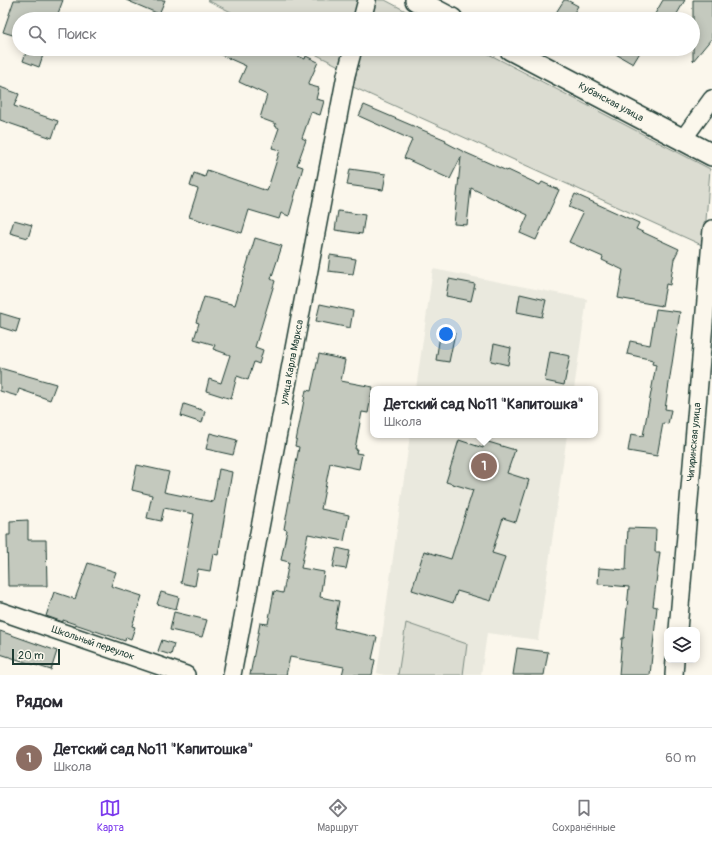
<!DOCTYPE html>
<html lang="ru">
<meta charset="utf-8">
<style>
body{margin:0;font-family:Pangolin,sans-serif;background:#f7f7f7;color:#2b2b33}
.controls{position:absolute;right:12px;bottom:12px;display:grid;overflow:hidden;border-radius:8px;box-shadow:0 2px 10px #0003}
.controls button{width:36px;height:36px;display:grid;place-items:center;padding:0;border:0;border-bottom:1px solid #e1e1e2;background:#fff;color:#2b2b33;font:20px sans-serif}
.scale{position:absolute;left:12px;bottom:10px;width:48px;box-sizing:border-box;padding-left:4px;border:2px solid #1f3d34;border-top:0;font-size:11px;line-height:14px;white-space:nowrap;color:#1f3d34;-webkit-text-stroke:3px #fbf7ec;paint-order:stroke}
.you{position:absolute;left:446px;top:334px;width:14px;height:14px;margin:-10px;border:3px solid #fff;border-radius:50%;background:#1a73e8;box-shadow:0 0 0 6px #1a73e833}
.badge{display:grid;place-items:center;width:26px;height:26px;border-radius:50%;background:#7c3aed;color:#fff;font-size:13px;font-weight:700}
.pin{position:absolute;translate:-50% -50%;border:2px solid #fff;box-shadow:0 1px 4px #0006}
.popup{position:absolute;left:370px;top:386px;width:228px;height:52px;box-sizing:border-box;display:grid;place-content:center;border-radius:8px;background:#fff;filter:drop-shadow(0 1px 3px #0005);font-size:13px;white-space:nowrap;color:#7c7c81}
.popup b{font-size:15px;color:#2b2b33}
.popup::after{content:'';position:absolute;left:50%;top:100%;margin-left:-8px;border:8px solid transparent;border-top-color:#fff}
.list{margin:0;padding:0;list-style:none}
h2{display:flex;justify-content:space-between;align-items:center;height:52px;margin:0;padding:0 16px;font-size:17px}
h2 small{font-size:13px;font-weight:400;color:#7c7c81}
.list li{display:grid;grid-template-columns:26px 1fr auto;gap:12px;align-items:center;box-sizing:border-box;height:60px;padding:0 16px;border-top:1px solid #e1e1e2}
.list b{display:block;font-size:15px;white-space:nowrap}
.list p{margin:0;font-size:13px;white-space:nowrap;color:#7c7c81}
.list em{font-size:13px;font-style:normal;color:#7c7c81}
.icon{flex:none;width:22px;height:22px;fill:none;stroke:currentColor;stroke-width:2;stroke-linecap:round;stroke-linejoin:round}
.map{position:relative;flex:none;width:712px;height:675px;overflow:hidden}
.search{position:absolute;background:#fff;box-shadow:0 2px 10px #0003;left:12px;right:12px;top:12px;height:44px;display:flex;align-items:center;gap:10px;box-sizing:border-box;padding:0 14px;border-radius:22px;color:#7c7c81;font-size:15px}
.sheet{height:112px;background:#fff}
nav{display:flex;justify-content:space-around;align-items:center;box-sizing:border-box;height:56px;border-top:1px solid #e1e1e2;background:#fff;font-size:11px;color:#7c7c81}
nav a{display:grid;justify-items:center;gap:2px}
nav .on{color:#7c3aed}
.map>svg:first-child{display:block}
.built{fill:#eae9de}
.green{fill:#dbdcd1;stroke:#7d8c82}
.building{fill:#c4c9be;stroke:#1f3d34}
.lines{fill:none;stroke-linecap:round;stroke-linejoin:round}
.minor-casing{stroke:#1f3d34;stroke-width:20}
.tertiary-casing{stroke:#1f3d34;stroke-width:24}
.minor{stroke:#fbf7ec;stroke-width:17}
.tertiary{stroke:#fbf7ec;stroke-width:21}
.labels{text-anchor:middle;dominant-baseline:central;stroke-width:3.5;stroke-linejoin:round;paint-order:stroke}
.street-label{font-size:10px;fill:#1f3d34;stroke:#fbf7ec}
</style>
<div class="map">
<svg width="712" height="675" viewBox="0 0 712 675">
<rect width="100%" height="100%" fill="#fbf7ec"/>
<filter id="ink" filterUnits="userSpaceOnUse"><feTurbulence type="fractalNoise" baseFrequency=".025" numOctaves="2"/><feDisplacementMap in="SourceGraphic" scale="8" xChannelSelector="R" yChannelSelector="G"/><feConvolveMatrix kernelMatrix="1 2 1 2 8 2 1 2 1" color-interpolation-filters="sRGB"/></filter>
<g filter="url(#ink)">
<g class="built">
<path d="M433,269L587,299L574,389H416Z"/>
<path d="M410,435H567L538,640L487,633L481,675H384L377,673Z"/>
</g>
<g class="green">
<path d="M207,0H358L353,19H245Z"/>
<path d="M374,0H385L421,19H369Z"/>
<path d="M305,49H346L341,67Z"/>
<path d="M362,49H479L710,169L704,246L353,87Z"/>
<path d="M406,623L467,644L463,675H398Z"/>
</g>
<g class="building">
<path d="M14,0H63L56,19H19V37L3,32Z"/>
<path d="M126,0H165L159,14Z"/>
<path d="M564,0H567L578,6L570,19H552Z"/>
<path d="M663,0H685L674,19H652Z"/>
<path d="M693,0H712V38L693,61Z"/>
<path d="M208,49H282L305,59L306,56L318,62L308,85L319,88L316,99L324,101L320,115L311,112L302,138L306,140L297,165L303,167L289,216L281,213L279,219L249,210L242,233L189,217L198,189L190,186L194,173L205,177L207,170L267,191L280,150L272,148L279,128L275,126L276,124L260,118L267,95L239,82L246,66Z"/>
<path d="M607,49H642L633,64Z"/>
<path d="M27,50L43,55L39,67L23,61Z"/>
<path d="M0,87L19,94L14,106L58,121L52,138L0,120Z"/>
<path d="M364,105L446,140L445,142L464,152L507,171L508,170L540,185L542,182L559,190L536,240L520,233L528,215L471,188L467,225L454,224L461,157L450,179L404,158L412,140L359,116Z"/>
<path d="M350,169L386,174L383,190L347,185Z"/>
<path d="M575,194L639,223L636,229L679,249L674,259L670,285L666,284L662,306L618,298L623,270L602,260L603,257L569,242L583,213L569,207Z"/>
<path d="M338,211L365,215L362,234L335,230Z"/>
<path d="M14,220L32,225L28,238L10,233Z"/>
<path d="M255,238L282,246L271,279L275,281L255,347L263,350L259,364L254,362L248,380L237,376L231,399L206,391L209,379L221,383L230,355L213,349L215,345L194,339L199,323L196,322L204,297L235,305Z"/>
<path d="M330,255L356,259L353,274L328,271Z"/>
<path d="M449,279L475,284L471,301L446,296Z"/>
<path d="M520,294L546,300L542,317L517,312Z"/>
<path d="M320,304L353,311L350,328L316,321Z"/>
<path d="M656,309L680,312L665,409L671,410L668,424L663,423L657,456L628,451L631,434L643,436L656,365L652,364L653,360L627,354L630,341L650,345Z"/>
<path d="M0,313L20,319L16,332L0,327Z"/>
<path d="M441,330L455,333L449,362L436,360Z"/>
<path d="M494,344L511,348L508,365L491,361Z"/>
<path d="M550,352L570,356L564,385L545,381Z"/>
<path d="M319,354L345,360L341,381L373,387L368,413L362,412L355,449H357L356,453L362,454L359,469L330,463L321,509L349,515L344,541L308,534L301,568L324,572L320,597L339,601L334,628L377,637L372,659L375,660L372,675H342L344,667L290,657L286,675H250L260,623L268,624L274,591L283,593L289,562L281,560L287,530L284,529L299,447L295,446L306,390L311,391Z"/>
<path d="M0,368L56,384L50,400L19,389L17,396L0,391Z"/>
<path d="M184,404L205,411L202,423L181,416Z"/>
<path d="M210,433L237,440L233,455L206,449Z"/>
<path d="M459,440L483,448L485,441L515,450L507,473L529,480L516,522L503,518L492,553L505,557L491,601L457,591L453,603L412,590L424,551L451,559L473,490L446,482Z"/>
<path d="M137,465L169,472L164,492L213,502L219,469L232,472L218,555L213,554L210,571L198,569L195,586L181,583L194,514L164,508L161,521L147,518L152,495L132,490Z"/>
<path d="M28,520V540H46L47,586H8L7,535H10V521Z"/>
<path d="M628,528L656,529L655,552H660L653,606L657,607L650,675H619L622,638H624L629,587L598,584L599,568L626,570Z"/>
<path d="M337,548L350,551L346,569L333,567Z"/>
<path d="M88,563L116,572L111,586L142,596L132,626L135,627L131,639L126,637L125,641L63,620V622L46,616L54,592L75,599Z"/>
<path d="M161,592L179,597L176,609L157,604Z"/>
<path d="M174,612L207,620L202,637L170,630Z"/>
<path d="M0,631L57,651L51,670L0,654Z"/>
<path d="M162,640L174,644L171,655L158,651Z"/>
<path d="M517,648L548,652L544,675H513Z"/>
</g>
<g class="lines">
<defs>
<g id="minor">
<path d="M362,19L367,0"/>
<path d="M683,139L712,99"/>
<path d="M0,611L186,675"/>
<path d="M678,630L712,229"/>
<path d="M232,675L346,75L353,49"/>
<path d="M674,675L675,660"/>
</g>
<g id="tertiary">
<path d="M416,0L452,19"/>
<path d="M510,49L712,155"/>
</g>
</defs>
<use href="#minor" class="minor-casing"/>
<use href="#tertiary" class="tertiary-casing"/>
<use href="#minor" class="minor"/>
<use href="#tertiary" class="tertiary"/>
</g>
</g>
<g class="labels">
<g class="street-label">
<text transform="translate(611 102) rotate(28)">Кубанская улица</text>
<text transform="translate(292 362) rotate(-79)">улица Карла Маркса</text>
<text transform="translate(694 442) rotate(-85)">Чигиринская улица</text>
<text transform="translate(93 643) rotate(19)">Школьный переулок</text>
</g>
</g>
</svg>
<div class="controls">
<button><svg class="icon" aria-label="layers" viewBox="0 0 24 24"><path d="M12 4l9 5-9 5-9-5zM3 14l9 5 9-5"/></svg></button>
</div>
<div class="scale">20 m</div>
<div class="you"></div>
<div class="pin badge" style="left:484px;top:466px;background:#8d6e63">1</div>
<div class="popup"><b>Детский сад №11 &quot;Капитошка&quot;</b>Школа</div>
<div class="search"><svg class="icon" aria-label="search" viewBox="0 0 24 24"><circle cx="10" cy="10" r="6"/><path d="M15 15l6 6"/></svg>Поиск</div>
</div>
<section class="sheet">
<h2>Рядом<small></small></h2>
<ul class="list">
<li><span class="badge" style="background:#8d6e63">1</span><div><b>Детский сад №11 &quot;Капитошка&quot;</b><p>Школа</p></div><em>60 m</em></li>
</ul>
</section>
<nav>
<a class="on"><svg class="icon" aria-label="map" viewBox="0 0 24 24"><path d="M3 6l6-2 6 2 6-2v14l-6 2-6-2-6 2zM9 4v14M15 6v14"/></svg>Карта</a>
<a><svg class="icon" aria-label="directions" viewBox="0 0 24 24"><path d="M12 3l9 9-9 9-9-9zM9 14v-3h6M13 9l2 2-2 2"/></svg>Маршрут</a>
<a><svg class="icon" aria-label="saved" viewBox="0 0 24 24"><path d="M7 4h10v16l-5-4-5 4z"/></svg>Сохранённые</a>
</nav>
